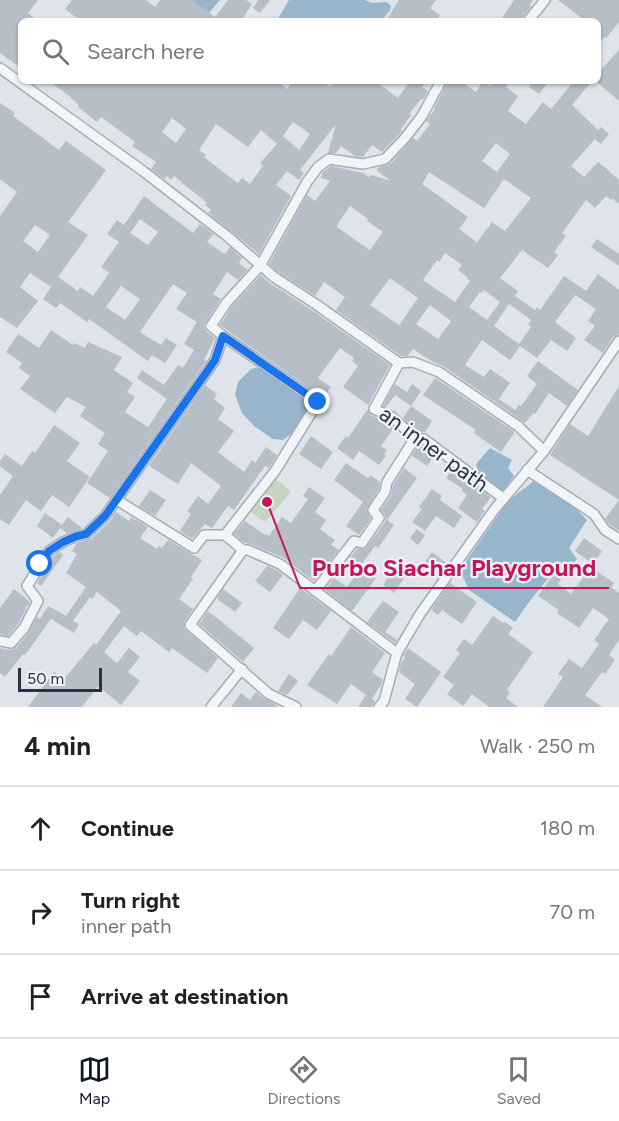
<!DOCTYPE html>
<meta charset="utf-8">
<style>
body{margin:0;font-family:Figtree,sans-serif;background:#f6f6f6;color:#222}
.scale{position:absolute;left:18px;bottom:15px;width:84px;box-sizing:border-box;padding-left:6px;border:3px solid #273342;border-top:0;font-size:16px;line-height:21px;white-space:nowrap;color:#273342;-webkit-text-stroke:4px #eff3f7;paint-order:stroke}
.stop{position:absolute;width:18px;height:18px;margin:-14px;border:4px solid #1a73e8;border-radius:50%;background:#fff}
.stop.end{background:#1a73e8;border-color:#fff;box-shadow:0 2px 6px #0008}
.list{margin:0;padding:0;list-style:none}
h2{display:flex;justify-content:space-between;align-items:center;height:78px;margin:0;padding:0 24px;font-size:26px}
h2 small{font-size:20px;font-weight:400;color:#767676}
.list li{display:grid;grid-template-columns:39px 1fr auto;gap:18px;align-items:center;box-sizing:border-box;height:84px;padding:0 24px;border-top:2px solid #e0e0e0}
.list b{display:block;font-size:22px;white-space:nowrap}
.list p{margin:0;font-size:20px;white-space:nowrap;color:#767676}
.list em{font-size:20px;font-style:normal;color:#767676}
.icon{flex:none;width:33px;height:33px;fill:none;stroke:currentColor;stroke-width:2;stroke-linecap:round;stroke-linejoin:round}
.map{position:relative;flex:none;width:619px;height:707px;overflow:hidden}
.search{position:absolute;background:#fff;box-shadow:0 2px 4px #0004;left:18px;right:18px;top:18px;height:66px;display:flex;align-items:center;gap:15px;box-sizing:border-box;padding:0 21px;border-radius:9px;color:#767676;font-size:22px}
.sheet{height:330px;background:#fff}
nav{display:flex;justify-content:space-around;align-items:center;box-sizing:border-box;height:84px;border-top:2px solid #e0e0e0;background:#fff;font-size:16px;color:#767676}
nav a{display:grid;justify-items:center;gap:3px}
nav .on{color:#111827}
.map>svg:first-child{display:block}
.green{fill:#c7d4c0}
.water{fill:#97b6cc}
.building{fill:#b6bec7;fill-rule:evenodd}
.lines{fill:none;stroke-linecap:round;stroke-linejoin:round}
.minor-casing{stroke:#a4abb4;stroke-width:12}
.minor{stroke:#f2f5f7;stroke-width:9}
.route{stroke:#1a73e8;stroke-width:8}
.labels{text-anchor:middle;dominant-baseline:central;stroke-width:4.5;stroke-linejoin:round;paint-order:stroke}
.street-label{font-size:22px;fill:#273342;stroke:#eff3f7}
.leader{fill:none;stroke:#c2185b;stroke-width:2}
.callout-dot{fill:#c2185b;stroke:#eff3f7;stroke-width:2}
.callout-label{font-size:24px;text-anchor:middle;font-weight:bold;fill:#c2185b;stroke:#eff3f7;stroke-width:4.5;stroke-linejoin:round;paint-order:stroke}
</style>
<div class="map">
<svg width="619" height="707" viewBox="0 0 619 707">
<rect width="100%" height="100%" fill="#dfe4ea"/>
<path class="green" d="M270,477L280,482L291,492L265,522L246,509Z"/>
<g class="water">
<path d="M164,0H220L202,21Z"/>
<path d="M289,0H365L372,3L387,2L391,6L390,10L381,21H278L279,17Z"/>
<path d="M260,367L306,401C311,418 295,431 283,440L273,439L254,426L242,413L235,395L238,382L251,369Z"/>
<path d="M490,448L512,460L508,468L514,476L502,492L479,475L476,464Z"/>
<path d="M535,480L575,508L587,520L569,548L577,559L565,573L558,567L532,598L515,622L469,590L460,570L508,501Z"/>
</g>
<g class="building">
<path d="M0,0H38L28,13L38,21H21V68L0,53Z"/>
<path d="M72,0H146L155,7L160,0H192L215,17L228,0H246L252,4L241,21H81L65,9Z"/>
<path d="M258,0H270L260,13L253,8Z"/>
<path d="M399,0H436L430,8L440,15L436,21H386Z"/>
<path d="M514,0H533L530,5L531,7L523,17L521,21H500Z"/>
<path d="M558,0H619V22L606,38L604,37L598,44V21H578L580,17Z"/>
<path d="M619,50V101L598,83V73Z"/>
<path d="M49,81H277L287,89L293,81H322L330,87L335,81H375L398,98L410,81H427L422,87L428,91L423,100L421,99L409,114L411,115L401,129L402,131L382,152L372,145L363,157L355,156L341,146L336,153H328L336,124L300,170L304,173L299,180L287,171L276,185L291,196L259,254L208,213L211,210L205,205L207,203L174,176L171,180L167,176L164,179L151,169L156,162L132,146L135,142L101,117L97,122L78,107L79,105L68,95ZM172,118L186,129L176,143L162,132ZM293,122L310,134L299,150L283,136ZM216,124L248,147L261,130L277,144L260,163L263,166L250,184L242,178L238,183L227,175L204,157L206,155L199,150Z"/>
<path d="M448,81H461L476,92L483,81L490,86L494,81H510L506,87L518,96L508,111L526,124L543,102L551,109L574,81H592L572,105L598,130L601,127L609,134L601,144L595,139L571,166L584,177L598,162L607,169L619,180V204L613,199L611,200L606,196L595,208L586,200L562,233L566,236L554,252L558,255L548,268L522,250L500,278L518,291L515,296L535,310L537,307L540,310L564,276L586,291L598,274L619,290V334L613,337L603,353L584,340L595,326L588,321L596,309L575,295L555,322L576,338L567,351L551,340L537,358L520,346L510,360L482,340L465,365L484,377L490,369L510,383L499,399L515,410L519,405L521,406L537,384L527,376L538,361L578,390L567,406L549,393L535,414L533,413L525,423L443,366L433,362L413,349L407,356H401L336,310L345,297L324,282L315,296L278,272L269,264L307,195L315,201L330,181L321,178L323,172L331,166L363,173L369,177L371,175L391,181L376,170L379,167L390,164L413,138L417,141L430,124L426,121L435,109L434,108ZM496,143L510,154L497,172L482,161ZM429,172L484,208L504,179L531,198L505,231L492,222L477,242L459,229L468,217L422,184ZM350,206L368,219L367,221L383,232L370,250L337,227V225ZM445,253L462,265L458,270L468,278L467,279L470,281L455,302L423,280L437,260L439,262ZM390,278L418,298L399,325L370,305ZM484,290L500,302L487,320L469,307L480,292L482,293ZM509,304L531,320L528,325L531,327L519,344L494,326ZM430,305L451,321L438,339L416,324Z"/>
<path d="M534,81H549L539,94L529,87Z"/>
<path d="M0,103L15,113L13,116L59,150L66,141L106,170L68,222L88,235L58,277L78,291L80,287L93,296L109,273L101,267L119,242L107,234L117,220L124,225L144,196L193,233L200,224L214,234L207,242L225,254L230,247L242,258L239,263L248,270L238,280L227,272L213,294L221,299L204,325L206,331L215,338L204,360L206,361L110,498L87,483L108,451L98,444L105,433L80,416L86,407L67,397L55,413L20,389L30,376L19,368L22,363L6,352L18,334L39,348L51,330L73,345L74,343L85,348L88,342L122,357L114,370L133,383L127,392L135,397L125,412L148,427L167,399L137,378L142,370L164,385L178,365L183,368L194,350L184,344L197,322L176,309L187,293L173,284L140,332L161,345L166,338L177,345L165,363L152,355L148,361L89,319L87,322L60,303L56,308L43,299L51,287L30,273L20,287L38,301L17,328L0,317V216L17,192L0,179ZM140,219L158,232L148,245L130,233ZM35,225L50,235L38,252L23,241ZM121,286L140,299L125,320L106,307Z"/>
<path d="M597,239L619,254V266L591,247Z"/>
<path d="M261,275L270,283L313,311L390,365L368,405L343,387L358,366L352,361L354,358L340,348L318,378L331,387L323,398L220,325L232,306Z"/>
<path d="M435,378L515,432L501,452L474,433L476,430L423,395Z"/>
<path d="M395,384L407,392L412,384L421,391L411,406L395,395L386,407L383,406Z"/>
<path d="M205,385L217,394L214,399L225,408L218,419L234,431L218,452L244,472L252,460L255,463L266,447L277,455L269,468L265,466L234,510L228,506L212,528L205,524L192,539L180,531L191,514L187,511L198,496L208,504L221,486L191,463L178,484L149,466Z"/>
<path d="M619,386V531L610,525L605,519L619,500L550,455L570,424L588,436Z"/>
<path d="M411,406L432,421L425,432H418L403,418Z"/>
<path d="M367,410L371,415L388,423L394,428L381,446L387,450L384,454L386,456L379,465L359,451L353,460L337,448L346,436L348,438Z"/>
<path d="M54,425L80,443L67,461L90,477L69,507L52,495L41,511L26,500L9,525L0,519V495L13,476L0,466V461L5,454L22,466L32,451L35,453Z"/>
<path d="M311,436L333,452L321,469L299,454Z"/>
<path d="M418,445L421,446L435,455L427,466L412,456Z"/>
<path d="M346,463L368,478L370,475L380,482L379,489L366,510L371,518L359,535L346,526L363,502L334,480Z"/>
<path d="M404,468L417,478L387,520L394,525L378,548L375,546L358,569L347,561L357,549H364L367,547L385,522L386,517L381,510L391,496L393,485Z"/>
<path d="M452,469L491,497L482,509L485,511L477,522L458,508L467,495L462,491L463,489L446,478Z"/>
<path d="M309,487L325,498L315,512L326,520L320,529L335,540L331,545L339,550L314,581L284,558L251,544L245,543L234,534L245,521L265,535L266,534L269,536L282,517L291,523L308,499L303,496Z"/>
<path d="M432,489L442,496L440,500L462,516L454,528L436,516L425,531L412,522L422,509L419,507Z"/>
<path d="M150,490L166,500L155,516L139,506Z"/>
<path d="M116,512L129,521L131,517L148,527L140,538L157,549L159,546L162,548L168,540L202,560L191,577L193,579L179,599L193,609L184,622V628L218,658L207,673L172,648L169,652L141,631L137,636L124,626L104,652L117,663L129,648L140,657L128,672L140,681L121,705L98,686L82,707H28L54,672L64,679L94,643L96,645L121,611L97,592L92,599L90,597L73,621L79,624L74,633L51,619L25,655L23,654L5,677L0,673V648L10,650L16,648L29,632L37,617L40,619L48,606L66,616L86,587L66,573L77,554L72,551L77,543L91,539L110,521Z"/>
<path d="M45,513L62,525L68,517L82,528L67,533L60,528L53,538L37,526Z"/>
<path d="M417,529L425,535L418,545L410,538Z"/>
<path d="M584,538L602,551L593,564L575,551Z"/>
<path d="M60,552L63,555L41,586L37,583L54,556Z"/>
<path d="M432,552L448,564L438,578L422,566Z"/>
<path d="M400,561L411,568L394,593L383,585Z"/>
<path d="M267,566L277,570L283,575L270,592L255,581Z"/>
<path d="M591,567L614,583L611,587L619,593V640L609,655L615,660L605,674L602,672L585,695L602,707H543L563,677L558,674L569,659L582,668L599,644L594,640L609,619L593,608L579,628L557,613L559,610L538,596L555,572L562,577L558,584L571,594Z"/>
<path d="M361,568L376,578L352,611L325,590L334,578L347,587Z"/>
<path d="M450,583L477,602L462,624L442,610L438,615L431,610Z"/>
<path d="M300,588L331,611L317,630L303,620L289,639L273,628Z"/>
<path d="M14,589L30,602L25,609H26L18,624L8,636L0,634V608Z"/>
<path d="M223,589L242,603L235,612L217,599Z"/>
<path d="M383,601L399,612L385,632L397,640L395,643L367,622Z"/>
<path d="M208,611L254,648L243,662L199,624Z"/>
<path d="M493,616L503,623L505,622L513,628L508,634L533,652L507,690L510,692L506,698L518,707H489L472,694L463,706L447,694L454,685L443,677L460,653L456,650L464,639L472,645Z"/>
<path d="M351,627L385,653L372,672L383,680L381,685L372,699L375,701L372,707H358L366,695L351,684L337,704L307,685L329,654L331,656Z"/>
<path d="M408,648L441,672L417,707L405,699L415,684L399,672L401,663L405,658L403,656Z"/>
<path d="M289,674L298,681L287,695L278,691Z"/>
<path d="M256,692L265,699L278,706L277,707H231L241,693L250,700Z"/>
</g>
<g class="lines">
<defs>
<g id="minor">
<path d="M528,21L545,0"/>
<path d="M0,68L143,171L227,236L274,277L317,305L399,363L413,362L439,372L518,426L544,451"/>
<path d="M399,363L374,409L392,417L415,438L424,439L503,498"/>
<path d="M527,470L594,514L605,530L619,539"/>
<path d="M117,500L194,548L204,535H225L275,471L318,402L223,336"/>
<path d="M225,535L243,550"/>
<path d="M243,550L190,625L269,694L296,707"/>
<path d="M243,550H248L280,564L397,653"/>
<path d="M315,591L354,541L362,543L379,518L373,510L385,492L387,482L415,438"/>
<path d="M0,641L11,643L24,628L38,601L27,586L49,551L63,542L77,536L86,534L105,516L215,360L223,336L211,326L227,302L260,266L307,182L318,167L329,159L363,164L385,159L405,138L422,116L441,81"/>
<path d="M211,707L242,669"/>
<path d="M379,707L384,701L397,653L420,614L494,510L544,451L619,341"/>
</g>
</defs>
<use href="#minor" class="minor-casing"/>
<use href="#minor" class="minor"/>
</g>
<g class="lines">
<path class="route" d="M40,564L49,551L63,542L77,536L86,534L105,516L215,360L223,336L318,402"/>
</g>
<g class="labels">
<g class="street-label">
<text transform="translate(434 449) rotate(36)">an inner path</text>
</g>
</g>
<path class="leader" d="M267 502L300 588H609"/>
<circle class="callout-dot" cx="267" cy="502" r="6"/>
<g class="callout-label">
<text x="454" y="576">Purbo Siachar Playground</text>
</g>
</svg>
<div class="scale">50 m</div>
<div class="stop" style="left:40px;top:564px"></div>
<div class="stop end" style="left:318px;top:402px"></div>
<div class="search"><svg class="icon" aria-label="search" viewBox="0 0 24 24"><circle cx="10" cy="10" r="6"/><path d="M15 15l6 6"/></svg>Search here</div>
</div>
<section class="sheet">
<h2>4 min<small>Walk · 250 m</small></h2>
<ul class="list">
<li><svg class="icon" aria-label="ahead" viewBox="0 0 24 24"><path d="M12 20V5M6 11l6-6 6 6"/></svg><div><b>Continue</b></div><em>180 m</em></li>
<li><svg class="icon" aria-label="right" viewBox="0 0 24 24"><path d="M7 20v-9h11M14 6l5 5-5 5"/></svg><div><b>Turn right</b><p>inner path</p></div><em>70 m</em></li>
<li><svg class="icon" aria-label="arrive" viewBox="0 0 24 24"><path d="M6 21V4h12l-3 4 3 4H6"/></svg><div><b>Arrive at destination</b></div></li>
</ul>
</section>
<nav>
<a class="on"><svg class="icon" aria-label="map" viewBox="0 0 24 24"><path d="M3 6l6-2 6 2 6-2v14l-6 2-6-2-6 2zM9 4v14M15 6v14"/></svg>Map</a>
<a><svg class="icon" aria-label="directions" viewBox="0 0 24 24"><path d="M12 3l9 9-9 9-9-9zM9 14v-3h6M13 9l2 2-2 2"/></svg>Directions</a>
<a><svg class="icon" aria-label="saved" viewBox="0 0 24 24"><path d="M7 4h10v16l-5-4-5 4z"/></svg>Saved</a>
</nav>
